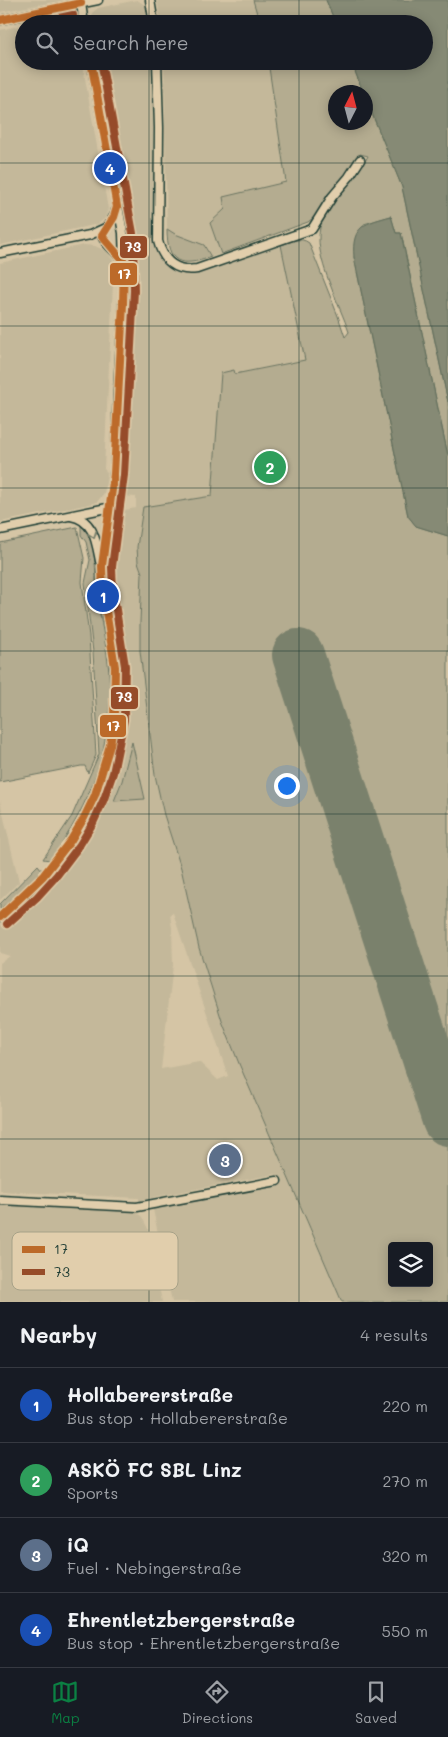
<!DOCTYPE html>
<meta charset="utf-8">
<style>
body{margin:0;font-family:Mali,sans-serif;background:#242831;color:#f1f3f6}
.controls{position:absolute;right:15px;bottom:15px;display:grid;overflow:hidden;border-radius:5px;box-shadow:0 2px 12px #0003}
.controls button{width:45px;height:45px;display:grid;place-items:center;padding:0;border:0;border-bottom:1px solid #363941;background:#171b24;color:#f1f3f6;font:25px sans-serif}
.compass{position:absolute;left:328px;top:85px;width:45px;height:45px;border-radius:50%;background:#171b24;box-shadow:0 2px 12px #0003;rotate:6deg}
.you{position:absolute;left:286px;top:785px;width:18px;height:18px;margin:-12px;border:4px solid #fff;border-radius:50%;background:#1a73e8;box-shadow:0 0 0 8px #1a73e833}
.badge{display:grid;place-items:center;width:32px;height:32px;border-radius:50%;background:#0b8043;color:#fff;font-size:16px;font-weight:700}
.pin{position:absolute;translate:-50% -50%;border:2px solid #fff;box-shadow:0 1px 5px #0006}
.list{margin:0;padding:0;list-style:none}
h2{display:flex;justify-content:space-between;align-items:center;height:65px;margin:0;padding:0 20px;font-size:21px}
h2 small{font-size:16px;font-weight:400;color:#9ea1a6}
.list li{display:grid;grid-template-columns:32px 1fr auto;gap:15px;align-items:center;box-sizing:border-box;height:75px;padding:0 20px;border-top:1px solid #363941}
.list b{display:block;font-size:19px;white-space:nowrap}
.list p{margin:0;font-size:16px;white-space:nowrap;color:#9ea1a6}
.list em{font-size:16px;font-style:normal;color:#9ea1a6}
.icon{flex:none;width:28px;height:28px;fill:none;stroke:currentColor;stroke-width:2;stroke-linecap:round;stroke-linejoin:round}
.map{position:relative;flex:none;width:448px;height:1302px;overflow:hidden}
.search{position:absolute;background:#171b24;box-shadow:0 2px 12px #0003;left:15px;right:15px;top:15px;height:55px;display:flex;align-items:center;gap:12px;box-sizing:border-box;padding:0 18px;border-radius:28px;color:#9ea1a6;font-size:19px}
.sheet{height:365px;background:#171b24}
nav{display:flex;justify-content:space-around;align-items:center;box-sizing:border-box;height:70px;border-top:1px solid #363941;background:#171b24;font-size:14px;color:#9ea1a6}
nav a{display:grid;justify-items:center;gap:2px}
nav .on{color:#0b8043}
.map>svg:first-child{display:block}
.built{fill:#c4b89a;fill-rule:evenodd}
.green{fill:#b4ac90;stroke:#6a7462;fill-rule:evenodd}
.water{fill:#868a74;stroke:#5d6b5a}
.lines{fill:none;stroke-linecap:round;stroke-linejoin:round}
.runway{stroke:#7a816c;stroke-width:52}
.minor-casing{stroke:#1f3d34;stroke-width:11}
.minor{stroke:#e1ceac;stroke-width:8}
.bus-1-casing{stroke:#e1ceac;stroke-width:11}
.bus-2-casing{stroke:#e1ceac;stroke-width:11}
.bus-1{stroke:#bc6a29;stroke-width:8}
.bus-2{stroke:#964c29;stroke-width:8}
.oneway{stroke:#767e6a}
.grid{fill:none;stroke:#1f3d34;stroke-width:1;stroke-opacity:0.55}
.key{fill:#e1ceac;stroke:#a7a288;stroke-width:1}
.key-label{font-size:14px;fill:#1f3d34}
.line-badge{stroke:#e1ceac;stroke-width:2}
.badge-label{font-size:14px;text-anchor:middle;font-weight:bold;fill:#fff}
</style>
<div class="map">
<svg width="448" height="1302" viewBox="0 0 448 1302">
<rect width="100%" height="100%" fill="#d5c5a5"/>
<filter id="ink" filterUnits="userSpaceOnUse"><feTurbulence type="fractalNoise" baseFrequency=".02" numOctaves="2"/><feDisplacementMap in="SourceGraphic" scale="10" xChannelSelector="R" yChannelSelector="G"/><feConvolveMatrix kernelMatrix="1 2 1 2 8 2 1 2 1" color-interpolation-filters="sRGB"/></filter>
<g filter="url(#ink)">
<g class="built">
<path d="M0,0H64L0,12Z"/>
<path d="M137,0L145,5L148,24H93L92,13L98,8Z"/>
<path d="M157,0H253L260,24H161Z"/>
<path d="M63,17L71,19L75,24H30Z"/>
<path d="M24,25V61H82L108,209L105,218L98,224L0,245V30Z"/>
<path d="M101,61H152L154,242L160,259L176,272L194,274L281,245L305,360L235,374L221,373L212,496L143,507L137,547L138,562L142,573L140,622V651L155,775L164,815L181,868L199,948L222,1021L240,1066L342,1302H172L153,1209L279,1185L276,1174L159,1196L139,1201V1198L0,1191V963L10,956L0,953V925L49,880L64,862L89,823L105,787L116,746L121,716L122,674L119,651L113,616L115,615L112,591H109V572L117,515L125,510L136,508V497L122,496L120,490L131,273L127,226L128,215ZM132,744L145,798L115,800L122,781ZM173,913L228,1076L218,1080L199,1062L161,1069L173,965L172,928L170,914Z"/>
<path d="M164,61H268L286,182L223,197L225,209L210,223L221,254L211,257L207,248L174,234L167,229Z"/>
<path d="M84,245L95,246L106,251L114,262L104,469L107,472V476L104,493L97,502L90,504L0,522V263Z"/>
<path d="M0,801L19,882L0,900Z"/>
<path d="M0,1204L125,1210L137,1213L142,1217L148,1229L162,1302H0Z"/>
</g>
<g class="green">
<path d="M253,0H326L336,24H260Z"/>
<path d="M268,61H351L363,92H336V122H366V99L402,187L448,402V456L401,233H396L391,216L364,224L354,257L408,516L416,526L448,536V1302H342L240,1066L222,1021L199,948L181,868L164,815L155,775L140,651V622L142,573L138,562L137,547L143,507L212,496L221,373L234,370L235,374L305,360L281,245C291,242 300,236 309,243L338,316L345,337L349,332C340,306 318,264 319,237C319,224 325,212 332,201C343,185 359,174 368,156L360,154L318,214L308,222L221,254L210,223L225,209L223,197L286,182ZM392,1246H429V1283H392Z"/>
<path d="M167,229L175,234L204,245L211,257C180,268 167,263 167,229Z"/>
<path d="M81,526C99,541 94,573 97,594C100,620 107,646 109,673C114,742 91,805 50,860L43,859L72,816L99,754L93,652L85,583L90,560L86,542L81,535Z"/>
<path d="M77,527L84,558L82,582L89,636L96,755L88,773L85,766H81L0,782V543Z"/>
<path d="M132,742L145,799L114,801L122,781Z"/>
<path d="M38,865L42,870L18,894L0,909V904Z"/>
</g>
<g class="water">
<path d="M326,0H448V402L402,187L366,99V92H363L351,61H424V24H336Z"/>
<path d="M391,216L396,233H401L448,456V536L416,526L408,516L354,257C351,225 366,223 391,216Z"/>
</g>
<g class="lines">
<path class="runway" d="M298,655L448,1120"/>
<defs>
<g id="minor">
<path d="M150,0L154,24"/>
<path d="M81,3L84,24"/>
<path d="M0,20L98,0"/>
<path d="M157,61L159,128L158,241C163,261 176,272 197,269L312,229L332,197L349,177L360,160"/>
<path d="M116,210C114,222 104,226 102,236C105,244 118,253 124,262"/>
<path d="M0,253L90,235L105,228"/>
<path d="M71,516C94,520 96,541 100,561"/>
<path d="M0,530L112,507"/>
<path d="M0,917C20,899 40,882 56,861C100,808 120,736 115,667C112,633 100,601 102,566C104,546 109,527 111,507C117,463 116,419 119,375C121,337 125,300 124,262L123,233L91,61"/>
<path d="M0,1200L137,1207L277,1181"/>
</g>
</defs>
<use href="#minor" class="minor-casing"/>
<use href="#minor" class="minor"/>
<defs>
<g id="bus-1">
<path d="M0,20L81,3"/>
<path d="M0,917L43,876L71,840L84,818L95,795L110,745L114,719L115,667L103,592L102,566L114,474L123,304L124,262L102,236L114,217L117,207L91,61"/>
</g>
<g id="bus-2">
<path d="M31,24L73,15L74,24"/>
<path d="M7,924L37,897L57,875L79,846L93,823L104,799L113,773L124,720L125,666L113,591L112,567L124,475L134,291L133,233L101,61"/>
</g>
</defs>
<use href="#bus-1" class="bus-1-casing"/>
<use href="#bus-2" class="bus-2-casing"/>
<use href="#bus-1" class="bus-1"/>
<use href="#bus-2" class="bus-2"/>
</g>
<defs><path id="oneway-chevron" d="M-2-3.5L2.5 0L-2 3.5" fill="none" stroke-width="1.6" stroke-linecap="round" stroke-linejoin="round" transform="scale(1.25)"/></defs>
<use class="oneway" href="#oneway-chevron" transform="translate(93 535) rotate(70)"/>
</g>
<path class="grid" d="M149,0V24M299,0V24M149,61V1302M299,61V1302M0,163H448M0,326H448M0,488H448M0,651H448M0,814H448M0,976H448M0,1139H448"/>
<rect x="12" y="1232" width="166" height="58" rx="8" class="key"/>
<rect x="22" y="1246" width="23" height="7" fill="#bc6a29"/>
<rect x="22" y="1269" width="23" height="6" fill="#964c29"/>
<g class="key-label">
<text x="54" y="1254">17</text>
<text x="54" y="1277">73</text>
</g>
<g class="line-badge">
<rect x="119" y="235" width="29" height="24" rx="5" fill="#964c29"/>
<rect x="109" y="262" width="29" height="24" rx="5" fill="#bc6a29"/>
<rect x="110" y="686" width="29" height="24" rx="5" fill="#964c29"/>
<rect x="99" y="714" width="28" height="24" rx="5" fill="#bc6a29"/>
</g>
<g class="badge-label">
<text x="133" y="252">73</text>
<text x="124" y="279">17</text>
<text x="124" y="702">73</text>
<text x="113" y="731">17</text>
</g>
</svg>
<div class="controls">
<button><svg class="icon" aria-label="layers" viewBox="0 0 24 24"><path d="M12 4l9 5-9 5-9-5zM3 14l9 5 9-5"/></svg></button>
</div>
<svg class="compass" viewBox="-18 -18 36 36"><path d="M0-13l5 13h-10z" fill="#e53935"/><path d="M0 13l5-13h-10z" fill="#9ea1a6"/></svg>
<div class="you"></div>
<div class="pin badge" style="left:103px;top:596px;background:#1a4fb4">1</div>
<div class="pin badge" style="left:270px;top:467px;background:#2e9e5b">2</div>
<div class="pin badge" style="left:225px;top:1160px;background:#5c6f8a">3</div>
<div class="pin badge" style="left:110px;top:168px;background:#1a4fb4">4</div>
<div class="search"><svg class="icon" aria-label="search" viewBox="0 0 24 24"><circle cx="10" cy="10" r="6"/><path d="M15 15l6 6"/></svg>Search here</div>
</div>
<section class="sheet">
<h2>Nearby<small>4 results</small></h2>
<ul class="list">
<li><span class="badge" style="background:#1a4fb4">1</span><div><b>Hollabererstraße</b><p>Bus stop · Hollabererstraße</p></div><em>220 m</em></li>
<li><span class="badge" style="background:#2e9e5b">2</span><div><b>ASKÖ FC SBL Linz</b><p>Sports</p></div><em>270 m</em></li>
<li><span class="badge" style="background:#5c6f8a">3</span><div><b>iQ</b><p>Fuel · Nebingerstraße</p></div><em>320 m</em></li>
<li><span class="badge" style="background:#1a4fb4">4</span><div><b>Ehrentletzbergerstraße</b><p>Bus stop · Ehrentletzbergerstraße</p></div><em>550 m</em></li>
</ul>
</section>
<nav>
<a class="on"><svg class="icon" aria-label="map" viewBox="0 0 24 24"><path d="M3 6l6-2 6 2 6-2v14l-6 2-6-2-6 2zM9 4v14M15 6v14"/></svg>Map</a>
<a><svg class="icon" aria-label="directions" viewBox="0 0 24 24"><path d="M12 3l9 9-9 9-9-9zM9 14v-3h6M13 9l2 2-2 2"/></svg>Directions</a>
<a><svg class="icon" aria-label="saved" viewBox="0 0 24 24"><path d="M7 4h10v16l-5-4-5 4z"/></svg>Saved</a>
</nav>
